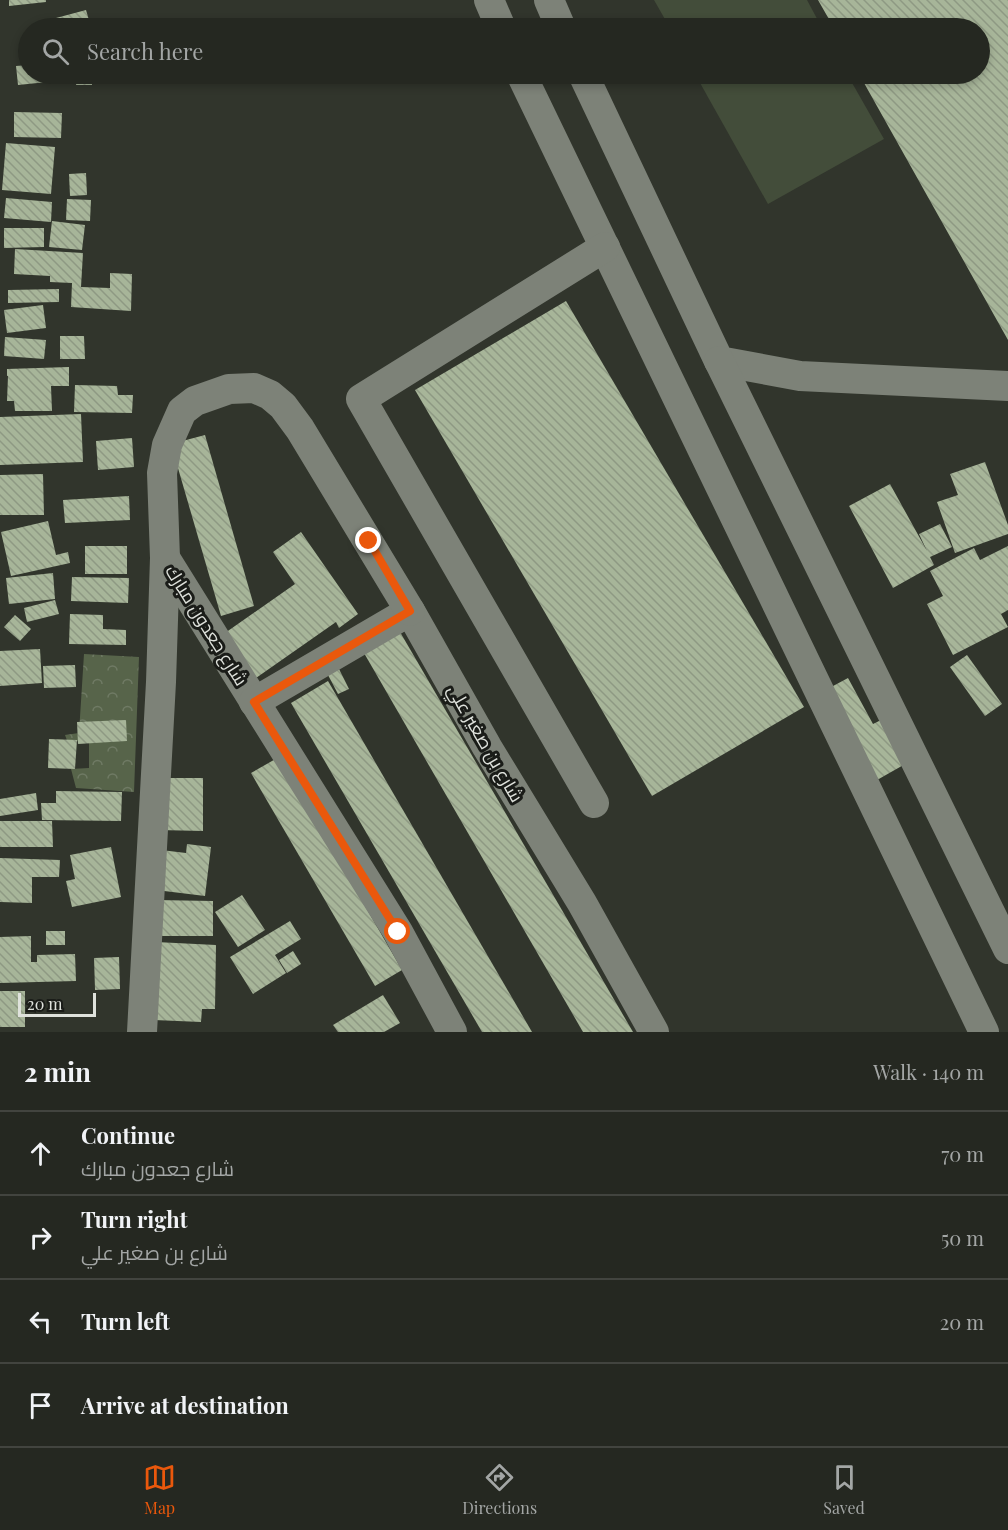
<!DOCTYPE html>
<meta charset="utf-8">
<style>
body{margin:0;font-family:"Playfair Display",Cairo,serif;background:#31342e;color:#f1f3f6}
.scale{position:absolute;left:18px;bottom:15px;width:78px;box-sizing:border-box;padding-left:6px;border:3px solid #dfe2dc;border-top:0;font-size:16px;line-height:21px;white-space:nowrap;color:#dfe2dc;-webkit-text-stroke:4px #1a1c18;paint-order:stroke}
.stop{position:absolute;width:18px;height:18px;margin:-14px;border:4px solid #ea580c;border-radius:50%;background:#fff}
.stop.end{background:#ea580c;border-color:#fff;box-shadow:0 2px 6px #0008}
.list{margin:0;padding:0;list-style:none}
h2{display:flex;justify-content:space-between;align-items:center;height:78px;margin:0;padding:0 24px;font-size:26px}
h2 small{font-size:20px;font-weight:400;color:#a3a6a5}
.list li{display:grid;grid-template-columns:39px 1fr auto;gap:18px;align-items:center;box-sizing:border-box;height:84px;padding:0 24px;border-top:2px solid #42443f}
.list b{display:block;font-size:22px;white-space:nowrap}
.list p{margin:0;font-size:20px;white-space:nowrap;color:#a3a6a5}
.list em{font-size:20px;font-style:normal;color:#a3a6a5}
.icon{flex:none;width:33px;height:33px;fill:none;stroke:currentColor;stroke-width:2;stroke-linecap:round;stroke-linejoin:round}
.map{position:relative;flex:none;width:1008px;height:1032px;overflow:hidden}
.search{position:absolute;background:#252821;box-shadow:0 3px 9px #0003;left:18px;right:18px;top:18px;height:66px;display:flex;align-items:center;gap:15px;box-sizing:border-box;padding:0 21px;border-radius:33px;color:#a3a6a5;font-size:22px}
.sheet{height:414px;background:#252821}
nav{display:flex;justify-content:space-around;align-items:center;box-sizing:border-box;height:84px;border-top:2px solid #42443f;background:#252821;font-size:16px;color:#a3a6a5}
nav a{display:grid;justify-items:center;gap:3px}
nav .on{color:#ea580c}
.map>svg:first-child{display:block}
.forest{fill:url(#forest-crowns)}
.garden{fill:#434d3a}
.building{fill:url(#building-back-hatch)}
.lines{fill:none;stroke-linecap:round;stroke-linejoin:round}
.minor{stroke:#7d8278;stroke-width:30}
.route{stroke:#ea580c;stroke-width:8}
.labels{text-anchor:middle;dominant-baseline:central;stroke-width:6;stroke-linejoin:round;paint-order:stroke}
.street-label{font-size:18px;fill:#dfe2dc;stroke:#1a1c18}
</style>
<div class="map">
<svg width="1008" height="1032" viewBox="0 0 1008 1032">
<defs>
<pattern id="forest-crowns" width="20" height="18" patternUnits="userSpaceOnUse" patternTransform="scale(1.5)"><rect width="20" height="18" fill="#57644a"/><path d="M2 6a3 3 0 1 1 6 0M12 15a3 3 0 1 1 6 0" fill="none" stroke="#6f7a64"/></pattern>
<pattern id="building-back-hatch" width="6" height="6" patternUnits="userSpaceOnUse" patternTransform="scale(1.5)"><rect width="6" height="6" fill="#a7b599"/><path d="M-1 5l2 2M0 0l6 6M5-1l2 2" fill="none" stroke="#8e9983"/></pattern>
</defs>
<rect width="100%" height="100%" fill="#31352c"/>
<path class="forest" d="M84,654L139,657L134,792L76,788L71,769L89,768V739L68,743L65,735L79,733Z"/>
<g class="garden">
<path d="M654,0H807L822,28H670Z"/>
<path d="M695,74H847L884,139L768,204Z"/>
</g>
<g class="building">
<path d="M9,0H46V2L9,6Z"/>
<path d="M818,0H1008V340L859,74H980V28H834Z"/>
<path d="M86,10L91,27L59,28L56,18Z"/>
<path d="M28,65V74H56L57,81L18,85L16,66Z"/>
<path d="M76,74H91L92,85H76Z"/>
<path d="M14,112L62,113L61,138L14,137Z"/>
<path d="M6,143L55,147L51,194L2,190Z"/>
<path d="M86,173L87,195L70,196L69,174Z"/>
<path d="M6,198L52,202L51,222L4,218Z"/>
<path d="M67,199L91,200L90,221L66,220Z"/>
<path d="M52,221L85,225L82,250L49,247Z"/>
<path d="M4,228H44V247L4,248Z"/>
<path d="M15,249L83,253L81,287L110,288V273L132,274L131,311L71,307L72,283L50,282V276L14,274Z"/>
<path d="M59,289V302L8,303V290Z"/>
<path d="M566,301L804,707L652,796L415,390Z"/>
<path d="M43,305L46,328L7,333L4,310Z"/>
<path d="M60,336H84L85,359H60Z"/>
<path d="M5,337L46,340L44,359L4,356Z"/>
<path d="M69,367V386H51L52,411H15L14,401H7L8,376H7V369Z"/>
<path d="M75,385L117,386L118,395H133L132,413L74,412Z"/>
<path d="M81,414L83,462L0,465V417Z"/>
<path d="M205,435L254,606L221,616L171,444Z"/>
<path d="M132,438L134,467L98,470L96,441Z"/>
<path d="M985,462L1008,525V534L955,553L937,502L958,495L950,474Z"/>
<path d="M43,474L44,515H0V475Z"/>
<path d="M890,484L927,551L919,534L940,524L952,547L930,557L934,565L893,588L849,506Z"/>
<path d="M129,496L130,520L65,523L63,500Z"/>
<path d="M48,521L56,555L68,552L70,563L11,576L1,532Z"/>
<path d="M301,532L358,614L339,628L336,622L256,678L225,633L295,584L273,552Z"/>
<rect x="85" y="546" width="42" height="28"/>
<path d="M1008,546V610L1001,614L1008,627L953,655L927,604L943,596L930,571L974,548L980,560Z"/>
<path d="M53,573L55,599L9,604L6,578Z"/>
<path d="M72,577L129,578L128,603L71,601Z"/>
<path d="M55,600L59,614L27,622L24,608Z"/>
<path d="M70,614L103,615V629L126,630V645L69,644Z"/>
<path d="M15,615L31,629L20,641L4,627Z"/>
<path d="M400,632L633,1032H583L364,653Z"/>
<path d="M40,649L42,683L0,686V651Z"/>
<path d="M967,655L1002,704L985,716L950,667Z"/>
<path d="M75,665L76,687L44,688L43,666Z"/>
<path d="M339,669L349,689L338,694L328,675Z"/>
<path d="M848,678L873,724L883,719L907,763L870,784L820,693Z"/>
<path d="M328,681L532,1032H482L291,703Z"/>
<path d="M126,720L127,741L78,744L77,722Z"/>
<path d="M49,739L77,740L75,769L48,768Z"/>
<path d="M279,757L402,970L375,986L251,773Z"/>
<path d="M158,778H203V831L158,830Z"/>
<path d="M56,791L122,792L121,821L42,820L41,803H56Z"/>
<path d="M36,793L38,810L0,816V799Z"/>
<path d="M0,821H52L53,847H0Z"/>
<path d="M187,844L211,847L205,896L156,890L161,850L186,853Z"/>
<path d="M111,847L121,897L72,907L66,881L75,879L70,855Z"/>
<path d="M0,858L60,860L59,877H32V903L0,902Z"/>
<path d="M242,895L265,930L238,947L215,912Z"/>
<path d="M156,900L213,901V936H155Z"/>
<path d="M290,921L301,939L275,955L286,973L253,994L230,957Z"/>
<rect x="46" y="931" width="19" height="14"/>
<path d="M31,936V962H37V955L75,954L76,981L0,983V937Z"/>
<path d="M156,942L216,945L215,1009H202L201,1022L154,1020Z"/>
<path d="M293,951L301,964L287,973L279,960Z"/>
<path d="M119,957L120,989L95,990L94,958Z"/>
<rect x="0" y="991" width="25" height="36"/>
<path d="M383,995L400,1023L384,1032H338L333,1025Z"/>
</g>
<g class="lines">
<g class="minor">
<path d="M489,0L501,28"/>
<path d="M549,0L561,28"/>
<path d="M521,74L984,1032"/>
<path d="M583,74L719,361L800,376L1008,386"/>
<path d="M719,361L1008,949"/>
<path d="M165,558L398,932L452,1032"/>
<path d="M254,702L410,611L487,747L582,903L654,1032"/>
<path d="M594,803L361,399L605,247"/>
<path d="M142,1032L161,682L165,558L162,473L167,445L182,411L195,401L229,389L254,388L270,395L283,406L300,429L410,611"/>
</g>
</g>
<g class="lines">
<path class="route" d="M369,541L410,611L254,702L398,932"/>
</g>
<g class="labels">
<g class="street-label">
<text transform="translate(207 625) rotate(58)">شارع جعدون مبارك</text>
<text transform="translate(486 743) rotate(60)">شارع بن صغير علي</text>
</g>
</g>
</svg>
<div class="scale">20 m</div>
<div class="stop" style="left:398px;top:932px"></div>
<div class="stop end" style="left:369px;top:541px"></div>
<div class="search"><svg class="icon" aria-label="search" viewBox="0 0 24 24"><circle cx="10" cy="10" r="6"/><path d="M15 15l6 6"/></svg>Search here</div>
</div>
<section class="sheet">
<h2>2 min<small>Walk · 140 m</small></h2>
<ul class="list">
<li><svg class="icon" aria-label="ahead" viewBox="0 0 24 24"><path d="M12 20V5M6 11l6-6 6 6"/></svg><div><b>Continue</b><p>شارع جعدون مبارك</p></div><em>70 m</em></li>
<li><svg class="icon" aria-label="right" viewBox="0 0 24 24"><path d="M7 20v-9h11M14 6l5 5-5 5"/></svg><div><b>Turn right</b><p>شارع بن صغير علي</p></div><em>50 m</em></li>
<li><svg class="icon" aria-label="left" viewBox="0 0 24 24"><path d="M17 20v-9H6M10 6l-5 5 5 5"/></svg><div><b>Turn left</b></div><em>20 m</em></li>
<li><svg class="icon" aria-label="arrive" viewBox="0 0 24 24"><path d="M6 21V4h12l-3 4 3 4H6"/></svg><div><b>Arrive at destination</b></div></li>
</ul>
</section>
<nav>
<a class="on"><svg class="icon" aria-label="map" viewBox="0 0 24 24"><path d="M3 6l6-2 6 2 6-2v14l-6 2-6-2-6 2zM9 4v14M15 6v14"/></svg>Map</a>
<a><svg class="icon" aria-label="directions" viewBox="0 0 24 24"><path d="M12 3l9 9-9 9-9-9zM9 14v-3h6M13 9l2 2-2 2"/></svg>Directions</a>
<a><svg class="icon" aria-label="saved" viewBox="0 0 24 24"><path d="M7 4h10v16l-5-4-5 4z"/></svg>Saved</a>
</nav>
